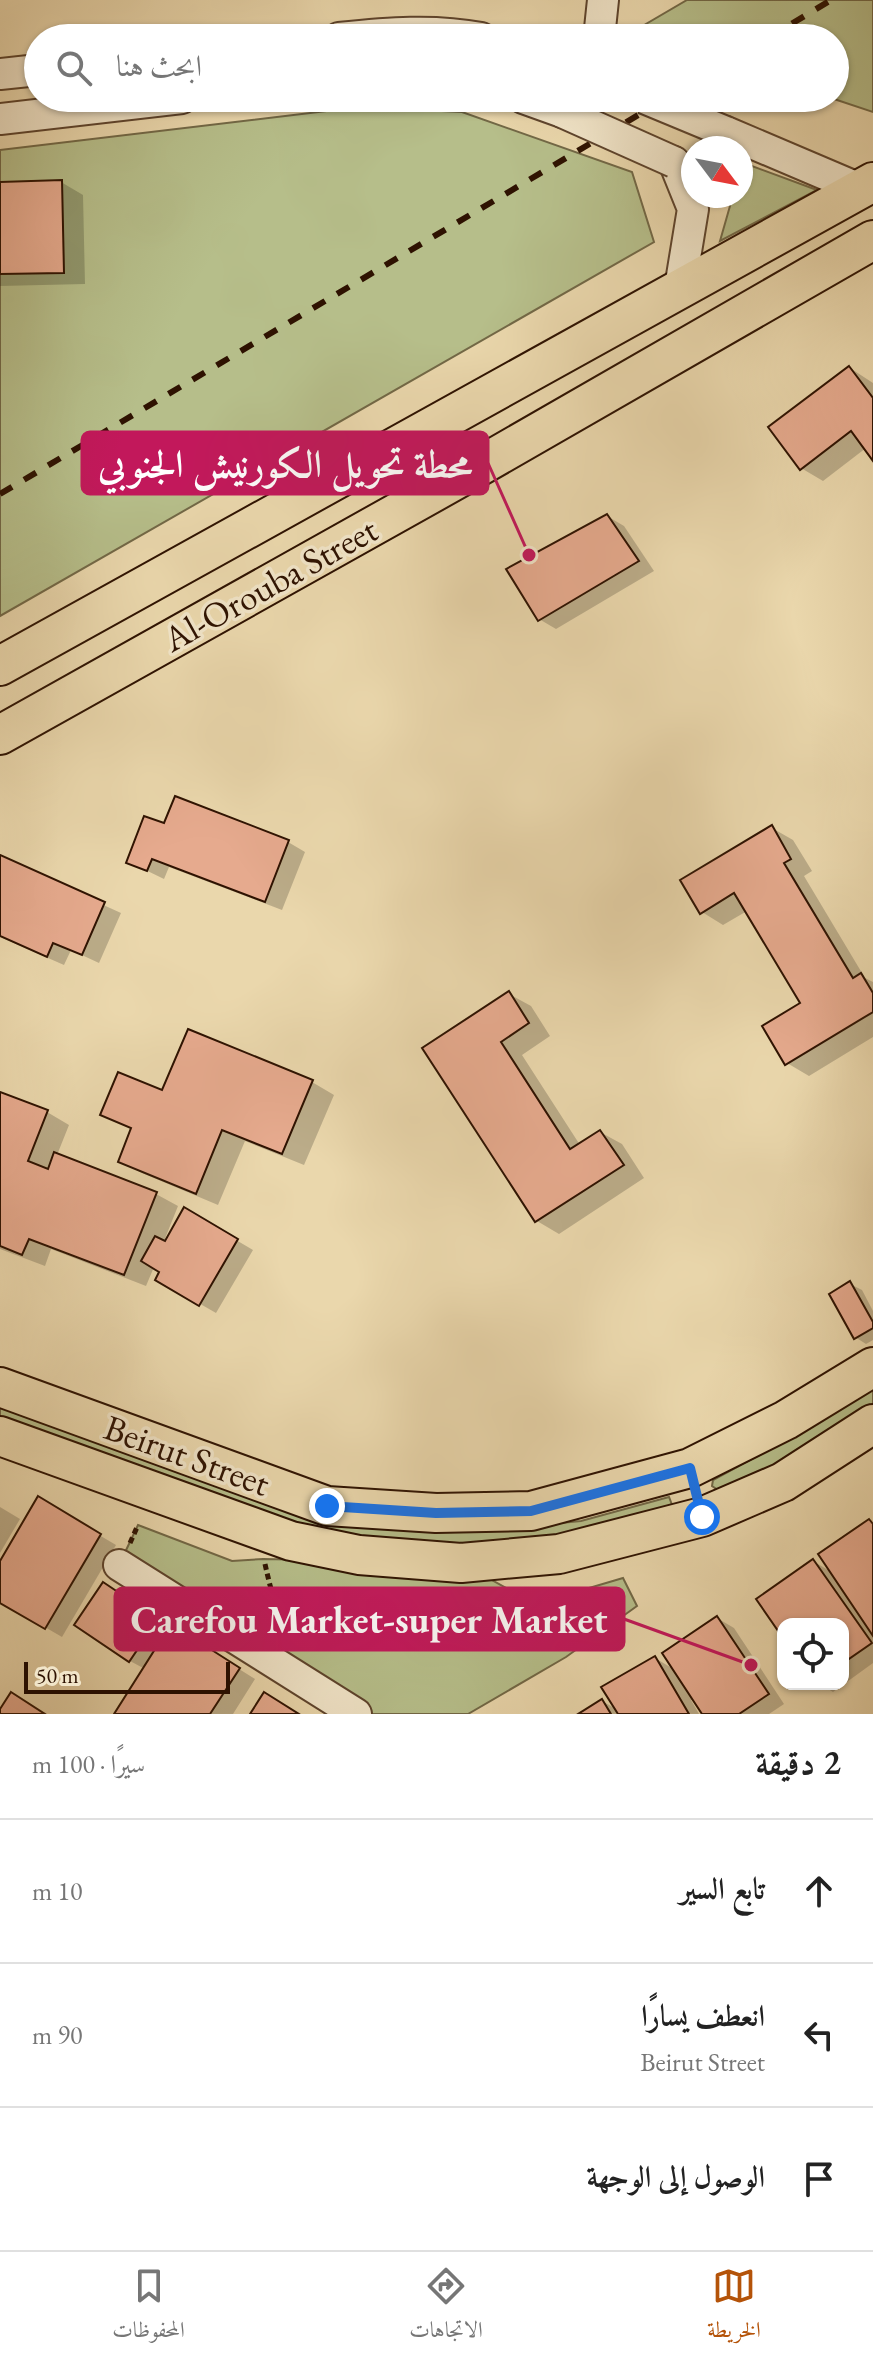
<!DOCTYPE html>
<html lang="ar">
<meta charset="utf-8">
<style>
body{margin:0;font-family:"EB Garamond",Amiri,serif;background:#f6f6f6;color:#222;direction:rtl}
.controls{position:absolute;right:24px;bottom:24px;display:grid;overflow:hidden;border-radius:16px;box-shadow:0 2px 6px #0004}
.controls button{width:72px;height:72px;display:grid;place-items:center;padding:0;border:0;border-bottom:2px solid #e0e0e0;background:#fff;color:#222;font:40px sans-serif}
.compass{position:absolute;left:681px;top:136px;width:72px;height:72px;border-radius:50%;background:#fff;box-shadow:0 2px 6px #0004;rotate:122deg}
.scale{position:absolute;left:24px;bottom:20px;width:206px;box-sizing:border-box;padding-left:8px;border:4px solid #2e1201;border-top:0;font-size:22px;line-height:28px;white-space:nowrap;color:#2e1201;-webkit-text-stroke:6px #f1e5c9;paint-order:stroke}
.stop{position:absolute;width:24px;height:24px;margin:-18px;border:6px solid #1a73e8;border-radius:50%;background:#fff}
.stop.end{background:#1a73e8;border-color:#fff;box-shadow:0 2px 8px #0008}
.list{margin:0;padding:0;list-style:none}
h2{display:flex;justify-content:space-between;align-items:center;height:104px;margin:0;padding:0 32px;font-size:34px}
h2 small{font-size:26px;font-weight:400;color:#767676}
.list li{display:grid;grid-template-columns:52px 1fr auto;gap:24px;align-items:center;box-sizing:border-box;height:144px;padding:0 32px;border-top:2px solid #e0e0e0}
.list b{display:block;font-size:30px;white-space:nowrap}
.list p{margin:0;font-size:26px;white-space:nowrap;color:#767676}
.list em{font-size:26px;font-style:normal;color:#767676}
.icon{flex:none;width:44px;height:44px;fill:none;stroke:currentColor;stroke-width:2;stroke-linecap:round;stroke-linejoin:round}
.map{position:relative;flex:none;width:873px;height:1714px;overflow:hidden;direction:ltr}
.search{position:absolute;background:#fff;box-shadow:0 2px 6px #0004;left:24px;right:24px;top:24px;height:88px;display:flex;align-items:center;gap:20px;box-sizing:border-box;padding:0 28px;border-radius:44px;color:#767676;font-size:30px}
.sheet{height:536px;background:#fff}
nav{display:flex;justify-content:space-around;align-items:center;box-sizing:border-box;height:112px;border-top:2px solid #e0e0e0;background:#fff;font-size:22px;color:#767676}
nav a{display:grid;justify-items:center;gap:4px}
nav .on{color:#b45309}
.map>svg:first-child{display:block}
.green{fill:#b6be8a;stroke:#726846;stroke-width:2}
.shadow{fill:#0003}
.building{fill:#e6aa8e;stroke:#2e1201;stroke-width:2}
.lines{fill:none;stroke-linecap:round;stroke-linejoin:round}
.minor-casing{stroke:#5d432c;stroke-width:34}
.major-casing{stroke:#2e1201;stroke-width:42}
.path{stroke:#2e1201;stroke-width:5;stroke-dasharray:6 4;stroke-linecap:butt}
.minor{stroke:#f1e5c9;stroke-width:30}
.major{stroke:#ead7ac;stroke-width:38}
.rail{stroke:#2e1201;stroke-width:6;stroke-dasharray:14 14;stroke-linecap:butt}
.minor-bridge-casing{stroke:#5d432c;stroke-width:34;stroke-linecap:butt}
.minor-bridge{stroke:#f1e5c9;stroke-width:30}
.route{stroke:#1a73e8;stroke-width:10}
.labels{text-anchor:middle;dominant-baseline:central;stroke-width:7;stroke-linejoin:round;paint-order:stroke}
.street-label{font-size:36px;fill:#2e1201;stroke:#f1e5c9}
.leader{fill:none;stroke:#c2185b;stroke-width:3}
.callout-dot{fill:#c2185b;stroke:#f1e5c9;stroke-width:3}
.callout{fill:#c2185b;stroke:#c2185b;stroke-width:3}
.callout-label{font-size:38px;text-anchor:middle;font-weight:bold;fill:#fff}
</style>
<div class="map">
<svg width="873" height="1714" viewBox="0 0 873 1714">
<rect width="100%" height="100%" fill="#ead7ac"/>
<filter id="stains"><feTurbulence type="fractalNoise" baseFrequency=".0025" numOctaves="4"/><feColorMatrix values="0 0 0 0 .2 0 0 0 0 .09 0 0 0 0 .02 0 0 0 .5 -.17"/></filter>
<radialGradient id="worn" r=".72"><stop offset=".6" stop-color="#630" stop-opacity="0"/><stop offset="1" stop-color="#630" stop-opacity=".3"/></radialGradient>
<g class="green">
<path d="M687,0H873V112L831,98H835V38H653L634,31Z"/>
<path d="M360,107L462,112L632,172L654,242L0,616V150Z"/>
<path d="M741,162L817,190L720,241L730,206L729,196H741Z"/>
<path d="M873,1388V1409L806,1451L721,1492L712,1486L713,1480L807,1429Z"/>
<path d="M0,1404L477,1531L581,1521L669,1497L674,1510L616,1527L462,1549L312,1532L0,1421Z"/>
<path d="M138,1525L232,1561L263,1559L461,1563L535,1604L623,1578L637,1606L566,1657L468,1714H356L119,1565Z"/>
</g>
<g class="shadow">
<path d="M61,182L83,195L85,284L0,286V184Z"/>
<path d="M850,368L873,383V458L866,448L823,481L801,468Z"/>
<path d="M607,516L624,526L654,571L556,629L539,619Z"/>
<path d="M176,799L288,842L305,852L282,910L169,867L164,879L129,862L165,826Z"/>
<path d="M772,828L793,840L812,871L804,876L865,978L873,982V1037L809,1076L787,1063L803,1004L747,911L723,925L702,912Z"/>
<path d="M0,858L121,913L99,963L71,950L64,965L0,937Z"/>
<path d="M509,994L531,1006L550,1036L522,1055L580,1145L600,1132L622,1144L644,1178L559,1234L537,1221L425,1048Z"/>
<path d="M312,1082L334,1095L304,1165L245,1141L218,1205L142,1173L120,1161L133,1130L102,1114L163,1093Z"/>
<path d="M1,1094L47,1112L69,1125L57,1155L156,1194L178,1206L164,1241L166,1242L185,1210L253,1250L216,1313L157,1279L162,1271L154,1267L146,1286L51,1249L45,1266L0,1249Z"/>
<path d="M850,1284L862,1290L873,1311V1340L866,1344L855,1337Z"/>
<path d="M38,1499L116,1545L62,1637L0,1601V1565Z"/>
<path d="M0,1507L20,1519L0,1553Z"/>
<path d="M870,1522L873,1524V1663L833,1692L820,1684H843V1624H783V1635L758,1600L813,1561L833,1573Z"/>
<path d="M119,1595L165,1626L188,1637L255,1679L233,1714H117L145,1669L130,1661Z"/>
<path d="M717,1618L734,1628L784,1704L769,1714H704L694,1699L691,1700L699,1714H582L602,1701L618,1710L655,1658L675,1670Z"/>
</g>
<g class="building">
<path d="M62,180L64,273L0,274V182Z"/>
<path d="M849,366L873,398V461L851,431L800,470L768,427Z"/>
<path d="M607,514L639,561L538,621L506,569Z"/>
<path d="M175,796L289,840L265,902L152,859L147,871L126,863L144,816L164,823Z"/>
<path d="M772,825L791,859L784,863L853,978L861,973L873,993V1012L785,1065L762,1026L800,1003L734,893L700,914L680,880Z"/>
<path d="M0,855L105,902L82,955L53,943L47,957L0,936Z"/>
<path d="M509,991L529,1023L501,1042L570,1149L600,1130L624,1165L535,1222L422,1048Z"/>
<path d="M188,1029L313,1080L282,1154L222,1130L196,1194L118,1162L131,1128L100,1115L118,1072L162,1090Z"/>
<path d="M0,1092L48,1110L28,1161L48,1169L54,1152L157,1192L124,1275L29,1239L22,1255L0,1246Z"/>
<path d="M184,1207L238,1239L199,1306L155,1280L159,1272L141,1261L155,1236L165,1241Z"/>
<path d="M850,1281L873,1322V1328L854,1339L829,1294Z"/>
<path d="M38,1496L101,1534L45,1629L0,1603V1561Z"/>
<path d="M869,1519L873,1524V1636L818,1554Z"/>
<path d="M813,1559L872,1643L843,1663V1624H783V1638L756,1599Z"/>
<path d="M103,1582L158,1619L129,1662L74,1625Z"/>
<path d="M717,1616L769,1694L739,1714H702L662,1653Z"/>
<path d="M171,1624L240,1668L210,1714H114Z"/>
<path d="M655,1656L689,1714H618L601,1687Z"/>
<path d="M11,1692L45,1714H0V1709Z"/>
<path d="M264,1692L299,1714H250Z"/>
<path d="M602,1699L611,1714H578Z"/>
</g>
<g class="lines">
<defs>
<g id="minor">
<path d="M339,38C387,33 434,29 481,38"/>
<path d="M599,38L603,0"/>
<path d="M0,74L38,70"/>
<path d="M523,98L562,112"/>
<path d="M0,119L182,98"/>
<path d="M726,132L860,189"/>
<path d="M674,162L693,209L680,288"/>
<path d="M119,1565L356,1714"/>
</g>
<g id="major">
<path d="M0,666L873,182"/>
<path d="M0,735L459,478L873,240"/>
<path d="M0,1387L327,1506L436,1513L531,1511L690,1468L786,1420L873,1367"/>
<path d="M0,1436L291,1541L359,1555L461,1563L559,1554L702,1517L783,1482L873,1424"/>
</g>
</defs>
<use href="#minor" class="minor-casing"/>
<use href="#major" class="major-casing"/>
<g class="path">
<path d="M130,1543L138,1525"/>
<path d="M265,1564C268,1577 275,1610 283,1619C309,1646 357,1648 392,1644L437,1592"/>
</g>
<use href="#minor" class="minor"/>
<use href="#major" class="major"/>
<g class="rail">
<path d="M768,38L831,0"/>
<path d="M0,494L667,98"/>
</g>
<defs>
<g id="minor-bridge">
<path d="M644,98L726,132"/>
<path d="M562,112L674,162"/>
</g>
</defs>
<use href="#minor-bridge" class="minor-bridge-casing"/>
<use href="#minor-bridge" class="minor-bridge"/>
</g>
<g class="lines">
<path class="route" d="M327,1506L436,1513L531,1511L690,1468L702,1517"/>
</g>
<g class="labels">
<g class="street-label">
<text transform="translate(270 584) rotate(-29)">Al-Orouba Street</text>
<text transform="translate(187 1455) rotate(20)">Beirut Street</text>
</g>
</g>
<path class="leader" d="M529 555L488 463M751 1665L624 1619"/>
<g class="callout-dot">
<circle cx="529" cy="555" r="8"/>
<circle cx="751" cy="1665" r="8"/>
</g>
<g class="callout">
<rect x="82" y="432" width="406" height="62" rx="8"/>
<rect x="115" y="1588" width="509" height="62" rx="8"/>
</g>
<g class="callout-label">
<text x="285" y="477">محطة تحويل الكورنيش الجنوبي</text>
<text x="369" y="1633">Carefou Market-super Market</text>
</g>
<rect width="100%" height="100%" filter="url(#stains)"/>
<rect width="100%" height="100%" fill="url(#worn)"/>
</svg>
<div class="controls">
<button><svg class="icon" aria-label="locate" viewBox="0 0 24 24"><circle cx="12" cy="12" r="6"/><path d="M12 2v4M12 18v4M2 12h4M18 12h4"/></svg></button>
</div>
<svg class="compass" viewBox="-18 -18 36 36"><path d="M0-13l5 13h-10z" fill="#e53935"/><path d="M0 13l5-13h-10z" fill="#767676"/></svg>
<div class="scale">50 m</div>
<div class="stop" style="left:702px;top:1517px"></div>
<div class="stop end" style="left:327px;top:1506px"></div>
<div class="search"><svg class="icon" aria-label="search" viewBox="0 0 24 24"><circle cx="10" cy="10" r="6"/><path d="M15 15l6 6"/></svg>ابحث هنا</div>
</div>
<section class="sheet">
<h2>2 دقيقة<small>سيرًا · 100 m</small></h2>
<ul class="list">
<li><svg class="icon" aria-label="ahead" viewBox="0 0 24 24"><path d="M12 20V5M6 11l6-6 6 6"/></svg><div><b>تابع السير</b></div><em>10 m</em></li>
<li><svg class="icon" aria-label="left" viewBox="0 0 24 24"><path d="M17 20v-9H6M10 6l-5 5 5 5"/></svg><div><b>انعطف يسارًا</b><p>Beirut Street</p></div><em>90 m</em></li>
<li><svg class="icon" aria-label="arrive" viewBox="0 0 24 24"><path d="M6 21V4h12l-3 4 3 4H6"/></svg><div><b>الوصول إلى الوجهة</b></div></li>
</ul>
</section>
<nav>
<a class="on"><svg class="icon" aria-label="map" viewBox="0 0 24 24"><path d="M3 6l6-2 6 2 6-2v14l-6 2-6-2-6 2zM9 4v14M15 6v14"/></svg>الخريطة</a>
<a><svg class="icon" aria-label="directions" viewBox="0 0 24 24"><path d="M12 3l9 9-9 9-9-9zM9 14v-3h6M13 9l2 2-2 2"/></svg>الاتجاهات</a>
<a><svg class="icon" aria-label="saved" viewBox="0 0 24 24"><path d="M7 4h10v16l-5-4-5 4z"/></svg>المحفوظات</a>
</nav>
